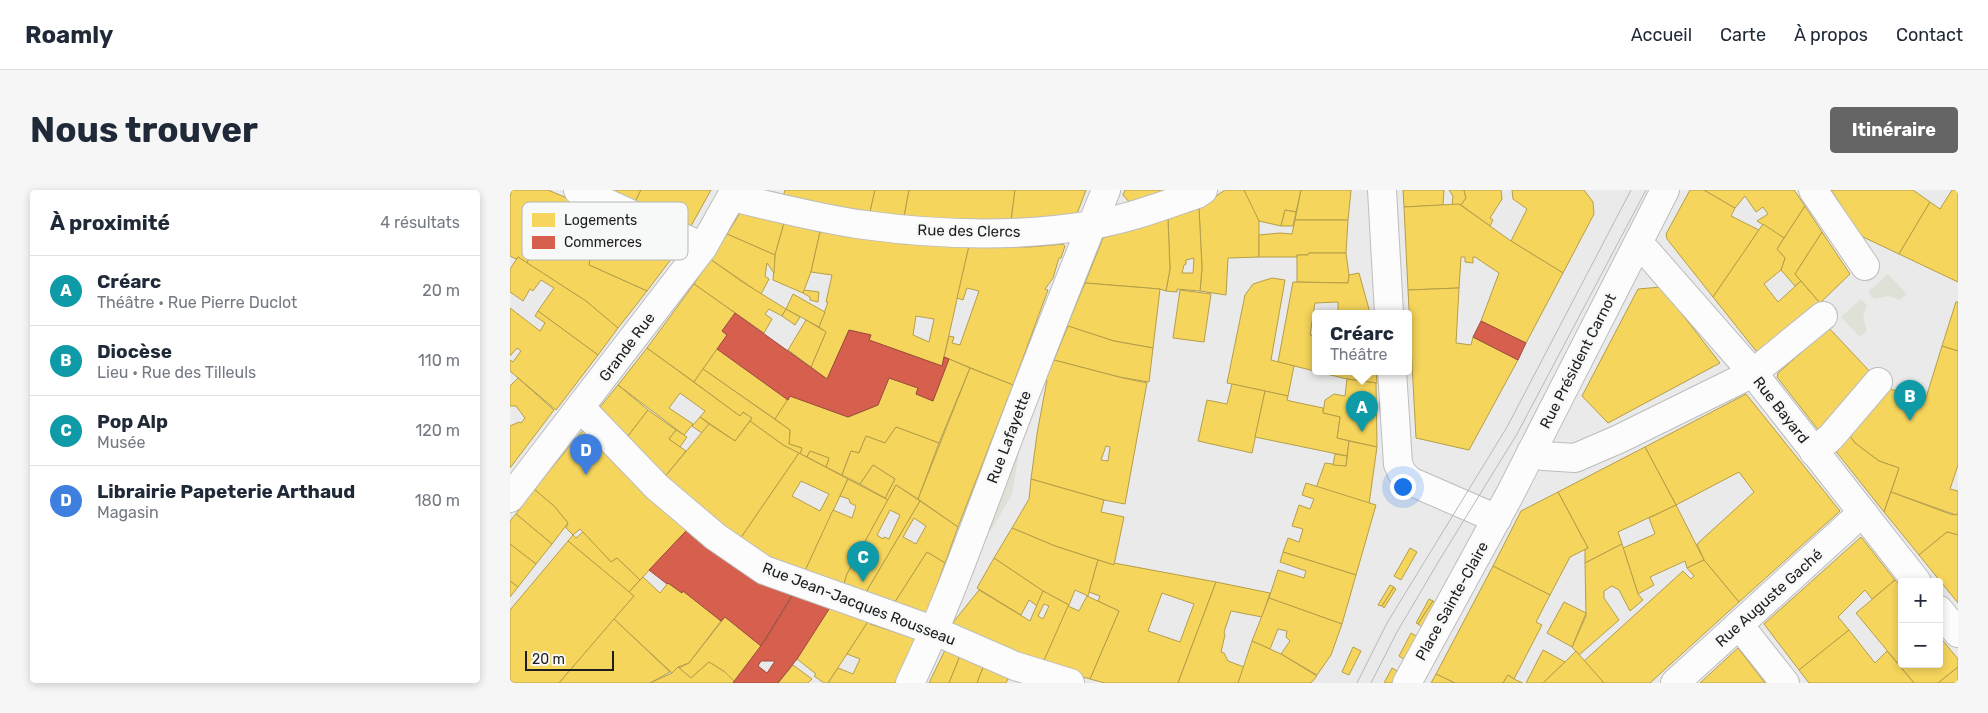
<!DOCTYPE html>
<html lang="fr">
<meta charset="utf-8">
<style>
body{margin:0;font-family:Rubik,sans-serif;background:#f6f6f7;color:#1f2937}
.controls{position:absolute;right:15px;bottom:15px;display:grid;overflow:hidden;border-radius:5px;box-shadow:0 2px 8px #0003}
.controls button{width:45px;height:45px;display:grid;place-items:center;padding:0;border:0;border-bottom:1px solid #e0e1e3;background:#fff;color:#1f2937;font:25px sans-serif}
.scale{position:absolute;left:15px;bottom:12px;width:89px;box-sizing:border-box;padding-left:5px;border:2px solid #1e1e1e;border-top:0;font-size:14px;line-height:18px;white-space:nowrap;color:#1e1e1e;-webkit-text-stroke:4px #f7f8f8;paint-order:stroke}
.you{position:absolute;left:892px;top:296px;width:18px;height:18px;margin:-12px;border:4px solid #fff;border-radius:50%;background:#1a73e8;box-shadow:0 0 0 8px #1a73e833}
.badge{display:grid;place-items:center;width:32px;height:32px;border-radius:50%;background:#656565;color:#fff;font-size:16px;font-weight:700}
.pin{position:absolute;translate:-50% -41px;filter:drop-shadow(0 1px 2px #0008)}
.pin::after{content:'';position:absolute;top:26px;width:18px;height:15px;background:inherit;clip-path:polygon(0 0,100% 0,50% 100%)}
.popup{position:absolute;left:802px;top:120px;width:100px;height:65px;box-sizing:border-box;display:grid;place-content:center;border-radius:5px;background:#fff;filter:drop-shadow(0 1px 4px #0005);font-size:16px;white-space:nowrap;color:#747a83}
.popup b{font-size:19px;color:#1f2937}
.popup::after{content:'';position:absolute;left:50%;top:100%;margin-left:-10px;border:10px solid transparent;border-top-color:#fff}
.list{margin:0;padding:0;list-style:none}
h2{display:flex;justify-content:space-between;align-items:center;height:65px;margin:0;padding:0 20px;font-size:21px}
h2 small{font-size:16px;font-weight:400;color:#747a83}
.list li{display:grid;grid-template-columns:32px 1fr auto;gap:15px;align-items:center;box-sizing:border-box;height:70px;padding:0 20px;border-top:1px solid #e0e1e3}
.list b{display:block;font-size:19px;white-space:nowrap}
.list p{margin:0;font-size:16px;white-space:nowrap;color:#747a83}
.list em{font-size:16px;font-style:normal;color:#747a83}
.map{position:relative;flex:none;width:1448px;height:493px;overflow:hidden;border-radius:5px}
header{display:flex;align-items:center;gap:30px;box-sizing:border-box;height:70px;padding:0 25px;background:#fff;border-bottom:1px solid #e0e1e3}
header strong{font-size:24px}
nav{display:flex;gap:28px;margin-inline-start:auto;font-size:18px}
.intro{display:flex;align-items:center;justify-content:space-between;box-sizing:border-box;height:120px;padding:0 30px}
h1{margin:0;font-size:35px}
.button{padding:12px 22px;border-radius:5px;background:#656565;color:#fff;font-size:18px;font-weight:700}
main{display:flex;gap:30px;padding:0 30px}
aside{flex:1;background:#fff;border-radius:5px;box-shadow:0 2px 8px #0003}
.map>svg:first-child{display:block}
.green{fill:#dee1d5}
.homes{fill:#f6d55c;stroke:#b59e49;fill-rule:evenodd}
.shops{fill:#d6604d;stroke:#9f4c3f;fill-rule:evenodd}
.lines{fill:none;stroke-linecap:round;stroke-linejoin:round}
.minor-casing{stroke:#bdbdbd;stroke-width:30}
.minor{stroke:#fcfcfc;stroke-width:28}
.tram{stroke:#b8b8b8;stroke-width:1}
.labels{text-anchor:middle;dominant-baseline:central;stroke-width:5;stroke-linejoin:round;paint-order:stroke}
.street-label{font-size:15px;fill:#1e1e1e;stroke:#f7f8f8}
.key{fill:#f7f8f8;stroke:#b6b7b7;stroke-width:1}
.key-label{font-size:14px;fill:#1e1e1e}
</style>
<header>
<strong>Roamly</strong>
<nav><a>Accueil</a><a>Carte</a><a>À propos</a><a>Contact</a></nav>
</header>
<div class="intro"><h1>Nous trouver</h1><a class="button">Itinéraire</a></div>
<main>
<aside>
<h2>À proximité<small>4 résultats</small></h2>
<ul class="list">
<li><span class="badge" style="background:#0f9aa8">A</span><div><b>Créarc</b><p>Théâtre · Rue Pierre Duclot</p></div><em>20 m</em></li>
<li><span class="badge" style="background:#0f9aa8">B</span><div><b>Diocèse</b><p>Lieu · Rue des Tilleuls</p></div><em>110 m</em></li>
<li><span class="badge" style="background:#0f9aa8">C</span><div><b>Pop Alp</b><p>Musée</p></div><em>120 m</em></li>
<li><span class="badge" style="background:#3f7fe0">D</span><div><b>Librairie Papeterie Arthaud</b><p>Magasin</p></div><em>180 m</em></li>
</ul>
</aside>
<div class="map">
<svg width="1448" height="493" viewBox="0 0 1448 493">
<rect width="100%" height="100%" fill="#eaeaea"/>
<g class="green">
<path d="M1378,84L1397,104L1390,110L1378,106L1364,109L1358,102Z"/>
<path d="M1351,109L1357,115L1353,127L1357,141L1350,147L1331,127Z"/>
<path d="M504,252L510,257L502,304L483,337L462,366Z"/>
</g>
<g class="homes">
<path d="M2,0H38L64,11L46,53L27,51V50L17,44L12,54L24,58L17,73L8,67L6,69L0,66V6Z"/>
<path d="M98,0H131L125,12Z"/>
<path d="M131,0H201L181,36L125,12Z"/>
<path d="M275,0H365L360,22L273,7Z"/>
<path d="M365,0H399L394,27L360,22Z"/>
<path d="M399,0H505L501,31L394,27Z"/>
<path d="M505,0H576L567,24L501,31Z"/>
<path d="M615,0H658L621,14L613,5Z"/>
<path d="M715,0H734L746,22L749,31V67L718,68L716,105L690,101L692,78L689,18Z"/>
<path d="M734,0H791L786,22L775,20L771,36L749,31Z"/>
<path d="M791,0H841L838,30H785Z"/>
<path d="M893,0H934L933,15L894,17Z"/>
<path d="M939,0H954L956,8L951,15H942L943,6Z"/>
<path d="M954,0H991L992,9L980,28L983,30L980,36L951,15L956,8Z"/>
<path d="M1002,0H1074L1083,12L1084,24L1053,83L1001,51L1017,19L1003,9Z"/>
<path d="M1180,0H1194L1225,18L1221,26L1249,40L1203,107L1157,49L1156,44Z"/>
<path d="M1194,0H1284L1295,16L1274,48L1247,31L1258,24L1253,17L1246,22L1235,6L1225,18Z"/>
<path d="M1321,0H1403L1420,12L1389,64L1351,46Z"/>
<path d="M1442,0H1448V92L1389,64L1420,12L1430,19Z"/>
<path d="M64,11L96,25L85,57L50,43Z"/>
<path d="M949,14L1001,51L1053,83L1016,153L971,131L989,83L965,67H963V73L955,72V67H951L949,98L898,100L894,17Z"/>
<path d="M1295,16L1312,42L1285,84L1291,91L1285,96L1271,80L1275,68L1267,59Z"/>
<path d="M689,18L692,78L690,101L667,99V102L656,101L660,79L658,29ZM684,68L683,83H672L674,75L676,74V70Z"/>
<path d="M232,20L274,33L265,65L217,44Z"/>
<path d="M775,20L786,22L783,36H771Z"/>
<path d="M96,25L168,60L137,101L79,75L80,69L45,55L50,43L85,57Z"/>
<path d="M658,29L660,79L656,101L650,99L575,93L593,48Z"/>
<path d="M785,30H838L836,63H799L798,65H787V67H749V45L770,43L782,44Z"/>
<path d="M274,33L310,42L301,82L293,103L263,90L265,65Z"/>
<path d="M1253,34L1274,48L1267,59L1275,68L1271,80L1254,94L1268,112L1291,91L1310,113L1250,166L1203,107Z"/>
<path d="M310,42L395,54L459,56L432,176L359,150L361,145L339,140L317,189L301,177L316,142L309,137L318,112H316L322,85L301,82ZM406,126L424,129L419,152L403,145Z"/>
<path d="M1312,42L1340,84L1310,113L1285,84Z"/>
<path d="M217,44L265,65L264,83L257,73L255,86L259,89L251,104L200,69Z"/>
<path d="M27,51L46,53L45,55L80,69L79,75L137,101L108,138L76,111L17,73Z"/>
<path d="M553,54L555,56L551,68H549L543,88L535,99L538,100L503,195L434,167L439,146L444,147L442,153L450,155L469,101L457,98L453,110L447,108L459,56L520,57Z"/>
<path d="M799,63H836L839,85L838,93L787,92V65H798Z"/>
<path d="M8,67L76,111L108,138L88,165L28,121L44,98L31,90L23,101L20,99L13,111L0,102V79Z"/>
<path d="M200,69L234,93L276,119L272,126L259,119L255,124L262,129L254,143L184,94Z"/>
<path d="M849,83L860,123H828V112L805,113L800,145L806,146V181H866L867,193L837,189L768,172L783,92L838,93L839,85Z"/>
<path d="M762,88L775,90L761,170L784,176L778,206L717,193L735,105L743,94Z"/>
<path d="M575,93L650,99L643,158L604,151L557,136Z"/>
<path d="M184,94L225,123L212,141L217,145L184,192L137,158Z"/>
<path d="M1151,97L1210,173L1098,233L1072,206L1128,99Z"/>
<path d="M949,98L946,153L961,155L963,147L1008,170L959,260L906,248L898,100Z"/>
<path d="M294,100L309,102L308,112L300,110V107L293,103Z"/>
<path d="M670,100L701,104L694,152L663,148Z"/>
<path d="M283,104L315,122L309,137L276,119Z"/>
<path d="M1446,112H1448V161L1432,156Z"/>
<path d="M0,118L30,141L35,133L25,126L28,121L88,165L46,220L0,181V170L3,172L11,161L7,158L0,166Z"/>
<path d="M276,119L290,127L285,135L272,126Z"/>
<path d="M296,130L316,142L301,177L278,160Z"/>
<path d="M558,136L604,151L643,158L639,192L609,187L544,170Z"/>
<path d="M1319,138L1364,186L1309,241L1267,187L1268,183Z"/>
<path d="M1432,156L1448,161V275L1440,299L1448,301V323L1446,325L1381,302L1389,278L1369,271L1345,253L1340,246L1375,197L1415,211Z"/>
<path d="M137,158L230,226L233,222L242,228L225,251L190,227L195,221L170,203L159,218L183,234L174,245L108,195Z"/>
<path d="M207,159L278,210L265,229L193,179Z"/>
<path d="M439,169L460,178L429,253L386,237L375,253L356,246L349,263L341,261L332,285L316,277L319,268L300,261L297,267L290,264L292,258L279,254L280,240L265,229L280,206L338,227L368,215L379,188L408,198L406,204L423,211Z"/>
<path d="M544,170L609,187L637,193L615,314L594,310L521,289L527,244L537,190L536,189ZM596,256L600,257L598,271L591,270Z"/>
<path d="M460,178L503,195L448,337L408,309Z"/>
<path d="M193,179L280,240L279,254L292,258L290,264L273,255L240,231L242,228L233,222L230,226L184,192Z"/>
<path d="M8,188L44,220L0,278V236L9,232L11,233L15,228L6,216H0V196Z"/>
<path d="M837,189L866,193L867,257L827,248L830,227L813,223L815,210L824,204L835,206Z"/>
<path d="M722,194L755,201L742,263L688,251L697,210L717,214Z"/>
<path d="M108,195L138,220L115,250L86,222Z"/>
<path d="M755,201L778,206L777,210L780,211L813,218V223L830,227L827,248L839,251L837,266L745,247Z"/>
<path d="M1236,204L1330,321L1229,412L1194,370L1187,354L1244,302L1229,282L1166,315L1135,257Z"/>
<path d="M138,220L166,240L159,249L176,261L153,289L115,250Z"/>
<path d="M190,227L199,234L192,243L182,236Z"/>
<path d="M240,231L273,255L289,263L230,349L153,289L199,234L225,251Z"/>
<path d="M386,237L429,253L408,309L386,295L378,310L375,308L385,289L363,275L350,294L332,285L341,261L349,263L356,246L375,253Z"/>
<path d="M75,238L152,320H155L176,341L130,390L107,368L101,372L70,339L63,345L56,338L58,333L44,316L24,299Z"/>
<path d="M166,240L177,247L170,257L159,249Z"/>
<path d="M1340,246L1345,253L1369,271L1389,278L1374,322L1324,259Z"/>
<path d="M839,251L867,257L859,314L806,298L815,273L836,276Z"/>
<path d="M1135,257L1166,315L1108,342L1112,354L1075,373V359L1078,358L1048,302Z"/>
<path d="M300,261L319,268L316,277L297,267Z"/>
<path d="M289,263L338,289L294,383L265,372L230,349ZM291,291L319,304L310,321L282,306Z"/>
<path d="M825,264L837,266L836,276L823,275Z"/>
<path d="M363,275L385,289L375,308L350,294Z"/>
<path d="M338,289L378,310L337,384L333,397L294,383L323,320L342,328L346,316L340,313L339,309L330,306Z"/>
<path d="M521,289L594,310L591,322L614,327L604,375L545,356L502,338L519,309Z"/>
<path d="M796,293L866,315L846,385L773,362L778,348L789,352L793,339L782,336L789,315L800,319L804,309L792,305Z"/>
<path d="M386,295L410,311L355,404L333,397L337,384ZM380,320L390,325L379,349L374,347L373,349L367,345Z"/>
<path d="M24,299L44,316L58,333L42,354L6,324Z"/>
<path d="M1048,302L1078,358L1060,367L1040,405L983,376L1011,321Z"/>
<path d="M1381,302L1440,324L1446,325L1448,323V345L1437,342L1409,365L1374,322Z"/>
<path d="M410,311L448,337L435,373L417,362L383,415L355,404ZM404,328L416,336L406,354L393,347Z"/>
<path d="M1166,315L1194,370L1177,378L1175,371L1140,387L1144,395L1128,404L1113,358L1145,344L1139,328Z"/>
<path d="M6,324L42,354L26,374L0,354V331Z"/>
<path d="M502,338L545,356L588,370L578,406L565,400L559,415L533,401L484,368Z"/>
<path d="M73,342L101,372L107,368L130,390L119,402L58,351L63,345L66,348Z"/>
<path d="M1437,342L1448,345V413L1409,365Z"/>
<path d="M1351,347L1385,390L1362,409L1355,400L1328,427L1339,440L1289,480L1254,434Z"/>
<path d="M58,351L124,406L49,493H4L0,490V420Z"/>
<path d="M0,354L26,374L8,397L0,391Z"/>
<path d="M1112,354L1128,404L1133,410L1120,421L1109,400L1102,396L1094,401V408L1109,430L1069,465L1062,457L1076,426L1075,373Z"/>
<path d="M900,358L907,362L891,390L884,386Z"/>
<path d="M417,362L435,373L416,425L383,415Z"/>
<path d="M773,362L846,385L832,434L759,408L768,380L794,388L796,381L770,372Z"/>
<path d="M484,368L533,401L527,416L519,410L511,425L467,398Z"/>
<path d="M588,370L604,375V373L706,392L668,493H595L580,489L609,421L588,411L590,406L579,402ZM652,403L684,414L670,452L638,441Z"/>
<path d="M1194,370L1229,412L1140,493H1094L1074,471L1173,381L1181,389L1184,386L1177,378Z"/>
<path d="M983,376L1040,405L1026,432L1032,435L1004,489L998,485L993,493H945L926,484Z"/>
<path d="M133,387L150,403L158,393L172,403L173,401L211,431L179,473L168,477L162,483L104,429L124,406L119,402Z"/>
<path d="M1385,390L1392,398V474H1429V446L1448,469V477L1428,493H1404L1346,423Z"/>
<path d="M0,391L8,397L0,407Z"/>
<path d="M706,392L760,403L752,427L721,421L714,442L715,445L711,462L714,463L718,471L734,477L728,493H668Z"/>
<path d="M880,395L884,397L872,416L868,415Z"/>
<path d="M884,397L886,399L874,418L872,416Z"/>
<path d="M469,400L520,431L533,401L559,415L532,475L441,435ZM534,414L539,416L533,429L528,426Z"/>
<path d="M577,406L609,421L580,489L532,475L558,416L569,421Z"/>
<path d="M759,408L832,434L821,465L807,485L771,464L780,451L776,447L777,441L768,439L760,459L742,451Z"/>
<path d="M919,409L923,411L908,434L906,433Z"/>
<path d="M923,411L926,413L912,437L908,434Z"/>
<path d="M1054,412L1076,423L1062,457L1037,443Z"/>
<path d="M321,416L359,430L318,493H314L304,486L306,484L287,469Z"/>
<path d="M215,427L251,456L224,491L215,482L199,472L181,488L169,478L179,473Z"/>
<path d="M104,429L160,482L140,493H49Z"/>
<path d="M359,430L362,431L360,434L403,448L405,451L385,493H318L328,478L343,484L350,469L337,464Z"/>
<path d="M1339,440L1365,473L1377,461L1404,493H1299L1289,480Z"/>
<path d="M901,443L908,447L895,470L889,466Z"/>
<path d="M742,451L771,464L807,486L801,493H728Z"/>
<path d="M843,457L851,461L839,485L832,482Z"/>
<path d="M1228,458L1255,493H1190Z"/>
<path d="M435,460L450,466L439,493H419Z"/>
<path d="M1033,460L1055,472L1033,493H1016Z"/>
<path d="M1066,461L1094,493H1033L1055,472Z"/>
<path d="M450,466L474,475L467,493H439Z"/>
<path d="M199,472L215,482L224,491L223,493H140L162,483L168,477L181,488Z"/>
<path d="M283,475L302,489L298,493H268Z"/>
<path d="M474,475L499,487L496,493H467Z"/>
<path d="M1448,477V493H1428Z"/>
<path d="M882,478L889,482L883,493H874Z"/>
<path d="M926,484L945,493H921Z"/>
<path d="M998,485L1004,489L1013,493H993Z"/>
</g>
<g class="shops">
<path d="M225,123L317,189L339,140L361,145L359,150L432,176L434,167L439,169L423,211L406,204L408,198L379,188L368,215L338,227L280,206L278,210L207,159L217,145L212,141Z"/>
<path d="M971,131L1016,153L1008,170L963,147Z"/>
<path d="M176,341L252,394L282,405L251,456L215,427L211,431L173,401L172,403L158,393L157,394L139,380Z"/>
<path d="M283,405L298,409V411L303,413V412L321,416L287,469L268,493H223L256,449ZM251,471H265L257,483L248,476Z"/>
</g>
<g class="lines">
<defs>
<g id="minor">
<path d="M68,0L193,57"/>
<path d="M872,0L879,123"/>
<path d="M1303,0L1355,76"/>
<path d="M222,7C266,17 310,29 355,35C428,45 509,47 581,35C618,29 652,16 687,4L693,0"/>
<path d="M1127,56L1137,62L1243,183L1407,392"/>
<path d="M882,181L888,274L892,283L900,291L987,329"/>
<path d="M71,218L147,297L206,347L254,380L425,441L505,476L560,493"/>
<path d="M1021,262L1034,266L1065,268L1109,249L1243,183L1313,126"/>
<path d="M1304,262L1321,247L1368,192"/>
<path d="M0,308L193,57L225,0"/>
<path d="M1429,420L1448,443"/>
<path d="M1229,435L1275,493"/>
<path d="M400,493C432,427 457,358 483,289C519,192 557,96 596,0"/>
<path d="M897,493L999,306L1155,0"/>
<path d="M1165,493L1343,331L1354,324"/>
</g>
</defs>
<use href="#minor" class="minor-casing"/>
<use href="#minor" class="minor"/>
<g class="tram">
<path d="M847,493L877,433L997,237L1121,0"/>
<path d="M861,493L887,442L930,369L1007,244L1136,0"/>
</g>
</g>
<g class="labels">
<g class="street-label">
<text transform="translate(459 41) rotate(1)">Rue des Clercs</text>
<text transform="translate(117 157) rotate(-53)">Grande Rue</text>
<text transform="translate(1068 171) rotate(-63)">Rue Président Carnot</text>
<text transform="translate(1271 220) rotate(52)">Rue Bayard</text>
<text transform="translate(499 247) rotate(-69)">Rue Lafayette</text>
<text transform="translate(1259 408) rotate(-42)">Rue Auguste Gaché</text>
<text transform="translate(942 411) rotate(-61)">Place Sainte-Claire</text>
<text transform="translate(349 414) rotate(21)">Rue Jean-Jacques Rousseau</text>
</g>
</g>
<rect x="12" y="12" width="166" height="58" rx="8" class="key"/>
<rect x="22" y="23" width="23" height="14" fill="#f6d55c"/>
<rect x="22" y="46" width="23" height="13" fill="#d6604d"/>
<g class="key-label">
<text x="54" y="35">Logements</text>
<text x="54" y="57">Commerces</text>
</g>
</svg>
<div class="controls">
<button>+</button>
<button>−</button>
</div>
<div class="scale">20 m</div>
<div class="you"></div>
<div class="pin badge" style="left:852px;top:242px;background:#0f9aa8">A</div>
<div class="popup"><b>Créarc</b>Théâtre</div>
<div class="pin badge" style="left:1400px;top:231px;background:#0f9aa8">B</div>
<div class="pin badge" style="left:353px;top:392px;background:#0f9aa8">C</div>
<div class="pin badge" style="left:76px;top:285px;background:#3f7fe0">D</div>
</div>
</main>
